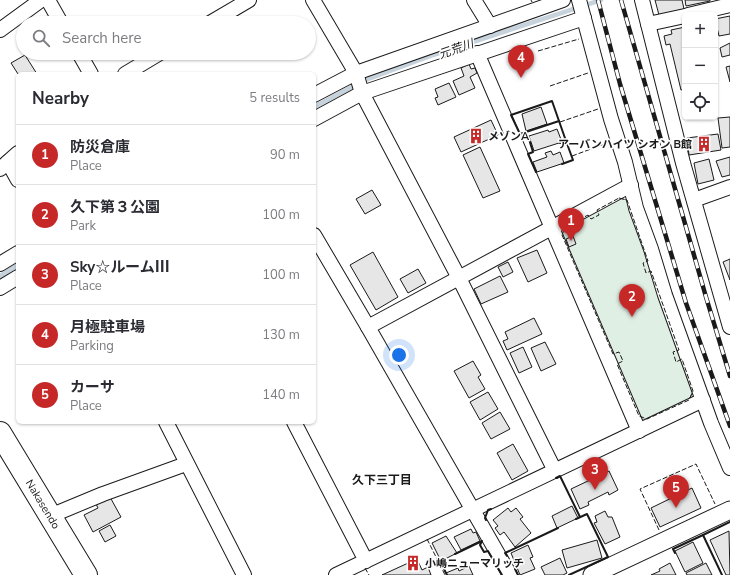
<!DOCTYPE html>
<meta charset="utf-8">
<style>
body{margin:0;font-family:"Nunito Sans","Noto Sans JP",sans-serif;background:#f7f7f7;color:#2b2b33}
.controls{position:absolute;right:12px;top:12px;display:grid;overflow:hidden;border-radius:6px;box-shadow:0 1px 3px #0004}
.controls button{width:36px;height:36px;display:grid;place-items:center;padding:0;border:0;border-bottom:1px solid #e1e1e2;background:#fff;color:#2b2b33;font:20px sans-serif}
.you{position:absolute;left:399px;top:355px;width:14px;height:14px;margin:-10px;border:3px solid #fff;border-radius:50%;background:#1a73e8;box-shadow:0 0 0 6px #1a73e833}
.badge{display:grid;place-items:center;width:26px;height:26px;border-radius:50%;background:#c62828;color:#fff;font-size:13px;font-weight:700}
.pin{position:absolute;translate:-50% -33px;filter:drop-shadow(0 1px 2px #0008)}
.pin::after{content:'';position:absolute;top:21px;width:14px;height:12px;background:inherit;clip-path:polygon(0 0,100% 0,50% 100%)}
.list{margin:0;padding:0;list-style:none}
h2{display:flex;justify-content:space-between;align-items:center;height:52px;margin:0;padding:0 16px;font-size:17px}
h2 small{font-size:13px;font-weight:400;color:#7c7c81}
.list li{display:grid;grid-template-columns:26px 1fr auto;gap:12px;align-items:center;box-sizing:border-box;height:60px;padding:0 16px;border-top:1px solid #e1e1e2}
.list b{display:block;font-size:15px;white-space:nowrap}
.list p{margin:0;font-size:13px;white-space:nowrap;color:#7c7c81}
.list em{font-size:13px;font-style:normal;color:#7c7c81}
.icon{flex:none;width:22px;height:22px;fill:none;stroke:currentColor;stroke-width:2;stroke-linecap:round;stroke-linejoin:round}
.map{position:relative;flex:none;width:730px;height:575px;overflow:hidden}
.search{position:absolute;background:#fff;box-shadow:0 1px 3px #0004;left:16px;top:16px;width:300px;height:44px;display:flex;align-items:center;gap:10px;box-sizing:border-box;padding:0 14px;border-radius:22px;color:#7c7c81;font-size:15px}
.panel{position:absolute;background:#fff;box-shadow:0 1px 3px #0004;left:16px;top:72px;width:300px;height:352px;border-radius:6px}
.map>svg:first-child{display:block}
.green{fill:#e0efe3;stroke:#6a6a6a}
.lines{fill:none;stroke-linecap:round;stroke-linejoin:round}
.stream{stroke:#c6d2dc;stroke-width:4.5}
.building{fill:#e6e6e6;stroke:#1a1a1a}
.minor-casing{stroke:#1a1a1a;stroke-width:16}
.tertiary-casing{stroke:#1a1a1a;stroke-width:19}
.trunk-casing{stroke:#1a1a1a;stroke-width:24}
.minor{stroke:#fff;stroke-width:14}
.tertiary{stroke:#fff;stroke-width:17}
.trunk{stroke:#fff;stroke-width:22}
.rail-casing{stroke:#1a1a1a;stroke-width:4.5}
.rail{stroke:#fff;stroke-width:3;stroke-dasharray:9;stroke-linecap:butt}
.fence{stroke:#1a1a1a;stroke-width:1;stroke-dasharray:5 2;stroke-linecap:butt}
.wall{stroke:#1a1a1a;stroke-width:2}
.labels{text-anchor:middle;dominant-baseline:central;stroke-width:3;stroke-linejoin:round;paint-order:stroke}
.poi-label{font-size:11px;font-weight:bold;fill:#1a1a1a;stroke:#fff;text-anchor:start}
.street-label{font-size:11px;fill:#1a1a1a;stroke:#fff}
.water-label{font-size:12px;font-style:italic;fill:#1a1a1a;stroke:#fff}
.neighbourhood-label{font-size:12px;font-weight:bold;fill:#1a1a1a;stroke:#fff}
</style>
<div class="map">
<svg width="730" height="575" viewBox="0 0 730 575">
<rect width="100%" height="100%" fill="#fff"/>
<path class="green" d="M619,198L627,200L693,391L689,400L641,422L560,230Z"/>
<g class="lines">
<g class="stream">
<path d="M314,107L363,81L433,55L601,0"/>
<path d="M0,276L18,265"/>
</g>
</g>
<g class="building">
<path d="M655,0H682L684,9L667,15V13L659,15Z"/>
<path d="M685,0H710V1L686,6Z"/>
<path d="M730,16V34L719,36L715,19Z"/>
<path d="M685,27V89L681,90L670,44L666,45L664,36L672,34L671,30Z"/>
<path d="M730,43V55L722,57L720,48Z"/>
<path d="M25,55L37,74H18L11,63Z"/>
<path d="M469,64L471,69L475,68L477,73L470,77L475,88L459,95L453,81L464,76L461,68Z"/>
<path d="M730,66V82L726,67Z"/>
<path d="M449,83L456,97L438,105L435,98L438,97L435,89Z"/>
<path d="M541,107L547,124L526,131L522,114Z"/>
<path d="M730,117V147L722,148L718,118Z"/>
<path d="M491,120L498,135L461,152L454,137Z"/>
<path d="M557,129L562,142L534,151L529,136L548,130L549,132Z"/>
<path d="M718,134L721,150L689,155L687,138Z"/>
<path d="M480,147L500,191L483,198L463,155Z"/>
<path d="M551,151L553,155L560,152L564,163L537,172L533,162L547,157L545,153Z"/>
<path d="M730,157V175L722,177L716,161Z"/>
<path d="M709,159L714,180L698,184L694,163Z"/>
<path d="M372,190L381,205L365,214L356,199Z"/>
<path d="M573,236L576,244L569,247L566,239Z"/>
<path d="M537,250L547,273L528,282L517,258Z"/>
<path d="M373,252L398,297L376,310L350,265Z"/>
<path d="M730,259V280L723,262Z"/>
<path d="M508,262L513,272L503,277L498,267Z"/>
<path d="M418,269L426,283L408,293L400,279Z"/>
<path d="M500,276L508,292L481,304L474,289Z"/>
<path d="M534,318L542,334L507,350L503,341L508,339L505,332Z"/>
<path d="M545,342L556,364L541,371L531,348Z"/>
<path d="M523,347L532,367L519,373L510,353Z"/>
<path d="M473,361L481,375L478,377L485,389L469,398L454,371Z"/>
<path d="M488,392L498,409L480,420L470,402Z"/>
<path d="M500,412L510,429L491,439L482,423Z"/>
<path d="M513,444L528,471L512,480L497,453Z"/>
<path d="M609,471L618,490L609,495L608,492L588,502L589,505L580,509L571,489Z"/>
<path d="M692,488L701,508L660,527L651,508Z"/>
<path d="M110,497L121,517L93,532L84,515L98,508L96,504Z"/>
<path d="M572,506L578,518L557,528L552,516Z"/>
<path d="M508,508L511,512L516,508L523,517L520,519L531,533L515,547L504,532L500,535L495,528L498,526L493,520Z"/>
<path d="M605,511L608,517H612L620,537L605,544L594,523L597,522L595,516Z"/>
<path d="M110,525L116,536L105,542L99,531Z"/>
<path d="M471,529L473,533L476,532L480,541L461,550L454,537Z"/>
<path d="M729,531L730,575H726L710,540Z"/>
<path d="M446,536L457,553L441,561L432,543Z"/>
<path d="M597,540L602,558L567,568L562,550Z"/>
<path d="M693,542L703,563L685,572L675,551Z"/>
<path d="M528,545L533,557L530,558L535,569L520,575L511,553Z"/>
<path d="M560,558L567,573L563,575H545L541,567Z"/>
<path d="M417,559L422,570L428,567L431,575H382Z"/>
<path d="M670,563L676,575H651L660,571L659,569Z"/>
<path d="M706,563L712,575H687L686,573Z"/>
<path d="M469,566L473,575H447L446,573L458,568L459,571Z"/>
</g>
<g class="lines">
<defs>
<g id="minor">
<path d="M48,0L61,23"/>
<path d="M313,0L356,73L362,93L459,278L555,471"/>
<path d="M474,0L490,26"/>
<path d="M579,0L611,119L625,162L636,208L651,249L665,295L711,423L730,468"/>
<path d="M642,0L683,163L730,327"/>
<path d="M688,15L730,5"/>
<path d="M210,23L249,0"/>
<path d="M648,24L685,16"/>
<path d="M0,30L41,0"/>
<path d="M79,53L91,74"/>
<path d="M477,53L639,431"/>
<path d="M125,74L160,53"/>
<path d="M314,95L356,73L563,0"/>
<path d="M314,119L362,93L584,18"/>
<path d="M8,162L18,180"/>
<path d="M0,169L18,153"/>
<path d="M694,200L730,187"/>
<path d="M314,235L368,327L510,575"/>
<path d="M0,264L18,253"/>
<path d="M0,288L18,277"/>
<path d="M368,327L631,185"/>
<path d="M166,422L244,575"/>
<path d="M294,422L366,561"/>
<path d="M50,516L103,494L186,464"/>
<path d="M336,575L703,400"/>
</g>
<path id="tertiary" d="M592,575L730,510"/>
<g id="trunk">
<path id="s1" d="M0,433L86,575"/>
</g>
</defs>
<use href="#minor" class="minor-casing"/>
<use href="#tertiary" class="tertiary-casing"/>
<use href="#trunk" class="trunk-casing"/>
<use href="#minor" class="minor"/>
<use href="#tertiary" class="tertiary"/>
<use href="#trunk" class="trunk"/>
<defs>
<g id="rail">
<path d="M598,0L620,84L686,303L730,426"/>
<path d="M621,0L706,297L730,376"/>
</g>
</defs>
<use href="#rail" class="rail-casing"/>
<use href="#rail" class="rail"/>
<g class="fence">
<path d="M531,0L532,2"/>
<path d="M538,51L579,39"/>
<path d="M550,86L588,73"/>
<path d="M560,122L598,109"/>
<path d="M572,156L610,142"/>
<path d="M619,198L627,200L648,261L643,263L646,273L651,271L679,350L673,352L676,362L682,359L693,391L689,400L647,419L639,416L617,364L623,361L619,352L613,354L562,235L566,227L588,215L591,219L599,215L597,210Z"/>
<path d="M659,530L640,489L696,464L715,504"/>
<path d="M427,539L445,575"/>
<path d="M365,568L369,575"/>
</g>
<g class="wall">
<path d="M552,101L559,121L520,134L511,115Z"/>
<path d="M559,121L566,141"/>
<path d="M522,134L523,138L528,136L533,152L528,154L536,172"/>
<path d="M560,143L566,141L573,160L562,164"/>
<path d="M556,478L560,476L580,517"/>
<path d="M486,520L485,518L488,510L491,509"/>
<path d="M703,535L730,522"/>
<path d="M675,553L673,549L703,535L722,575"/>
<path d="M455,554L482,541L480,545L484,552L488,551L502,575"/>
<path d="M507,556L505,553L558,528"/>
<path d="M442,560L440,561L447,575"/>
<path d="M515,569L518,575"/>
<path d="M569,575L608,557L587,514L576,519"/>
</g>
</g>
<defs>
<symbol id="building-bare" viewBox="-9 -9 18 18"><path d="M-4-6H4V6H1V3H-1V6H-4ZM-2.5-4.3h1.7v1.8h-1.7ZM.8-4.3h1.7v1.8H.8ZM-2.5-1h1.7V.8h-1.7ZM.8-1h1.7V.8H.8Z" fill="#c62828" stroke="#fff" stroke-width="2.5" paint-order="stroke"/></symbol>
</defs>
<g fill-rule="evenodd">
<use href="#building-bare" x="465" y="125" width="22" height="22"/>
<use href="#building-bare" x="693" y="133" width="22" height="22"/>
<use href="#building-bare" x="402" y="552" width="22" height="22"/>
</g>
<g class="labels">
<g class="poi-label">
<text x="488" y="136">メゾンA</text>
<text x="692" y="144" text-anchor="end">アーバンハイツ シオン B館</text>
<text x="425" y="563">小嶋ニューマリッチ</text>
</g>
<g class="street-label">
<text stroke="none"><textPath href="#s1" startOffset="83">Nakasendo</textPath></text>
</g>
<g class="water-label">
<text transform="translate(456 49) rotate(-19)">元荒川</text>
</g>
<g class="neighbourhood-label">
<text x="382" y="480">久下三丁目</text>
</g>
</g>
</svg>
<div class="controls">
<button>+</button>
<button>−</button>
<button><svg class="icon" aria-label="locate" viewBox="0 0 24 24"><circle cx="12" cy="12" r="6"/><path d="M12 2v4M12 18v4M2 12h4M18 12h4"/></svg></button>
</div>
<div class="you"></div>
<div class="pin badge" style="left:571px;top:241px">1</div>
<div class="pin badge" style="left:632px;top:317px">2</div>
<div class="pin badge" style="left:595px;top:490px">3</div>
<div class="pin badge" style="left:521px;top:78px">4</div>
<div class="pin badge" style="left:676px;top:508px">5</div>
<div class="search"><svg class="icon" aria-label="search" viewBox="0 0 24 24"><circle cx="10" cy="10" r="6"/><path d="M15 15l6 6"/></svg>Search here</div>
<section class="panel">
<h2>Nearby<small>5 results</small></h2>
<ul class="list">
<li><span class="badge">1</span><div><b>防災倉庫</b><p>Place</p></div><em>90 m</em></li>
<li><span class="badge">2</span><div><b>久下第３公園</b><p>Park</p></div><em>100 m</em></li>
<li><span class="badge">3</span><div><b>Sky☆ルームⅢ</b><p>Place</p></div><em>100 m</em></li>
<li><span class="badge">4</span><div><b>月極駐車場</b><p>Parking</p></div><em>130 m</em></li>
<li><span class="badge">5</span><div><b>カーサ</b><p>Place</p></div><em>140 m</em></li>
</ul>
</section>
</div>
